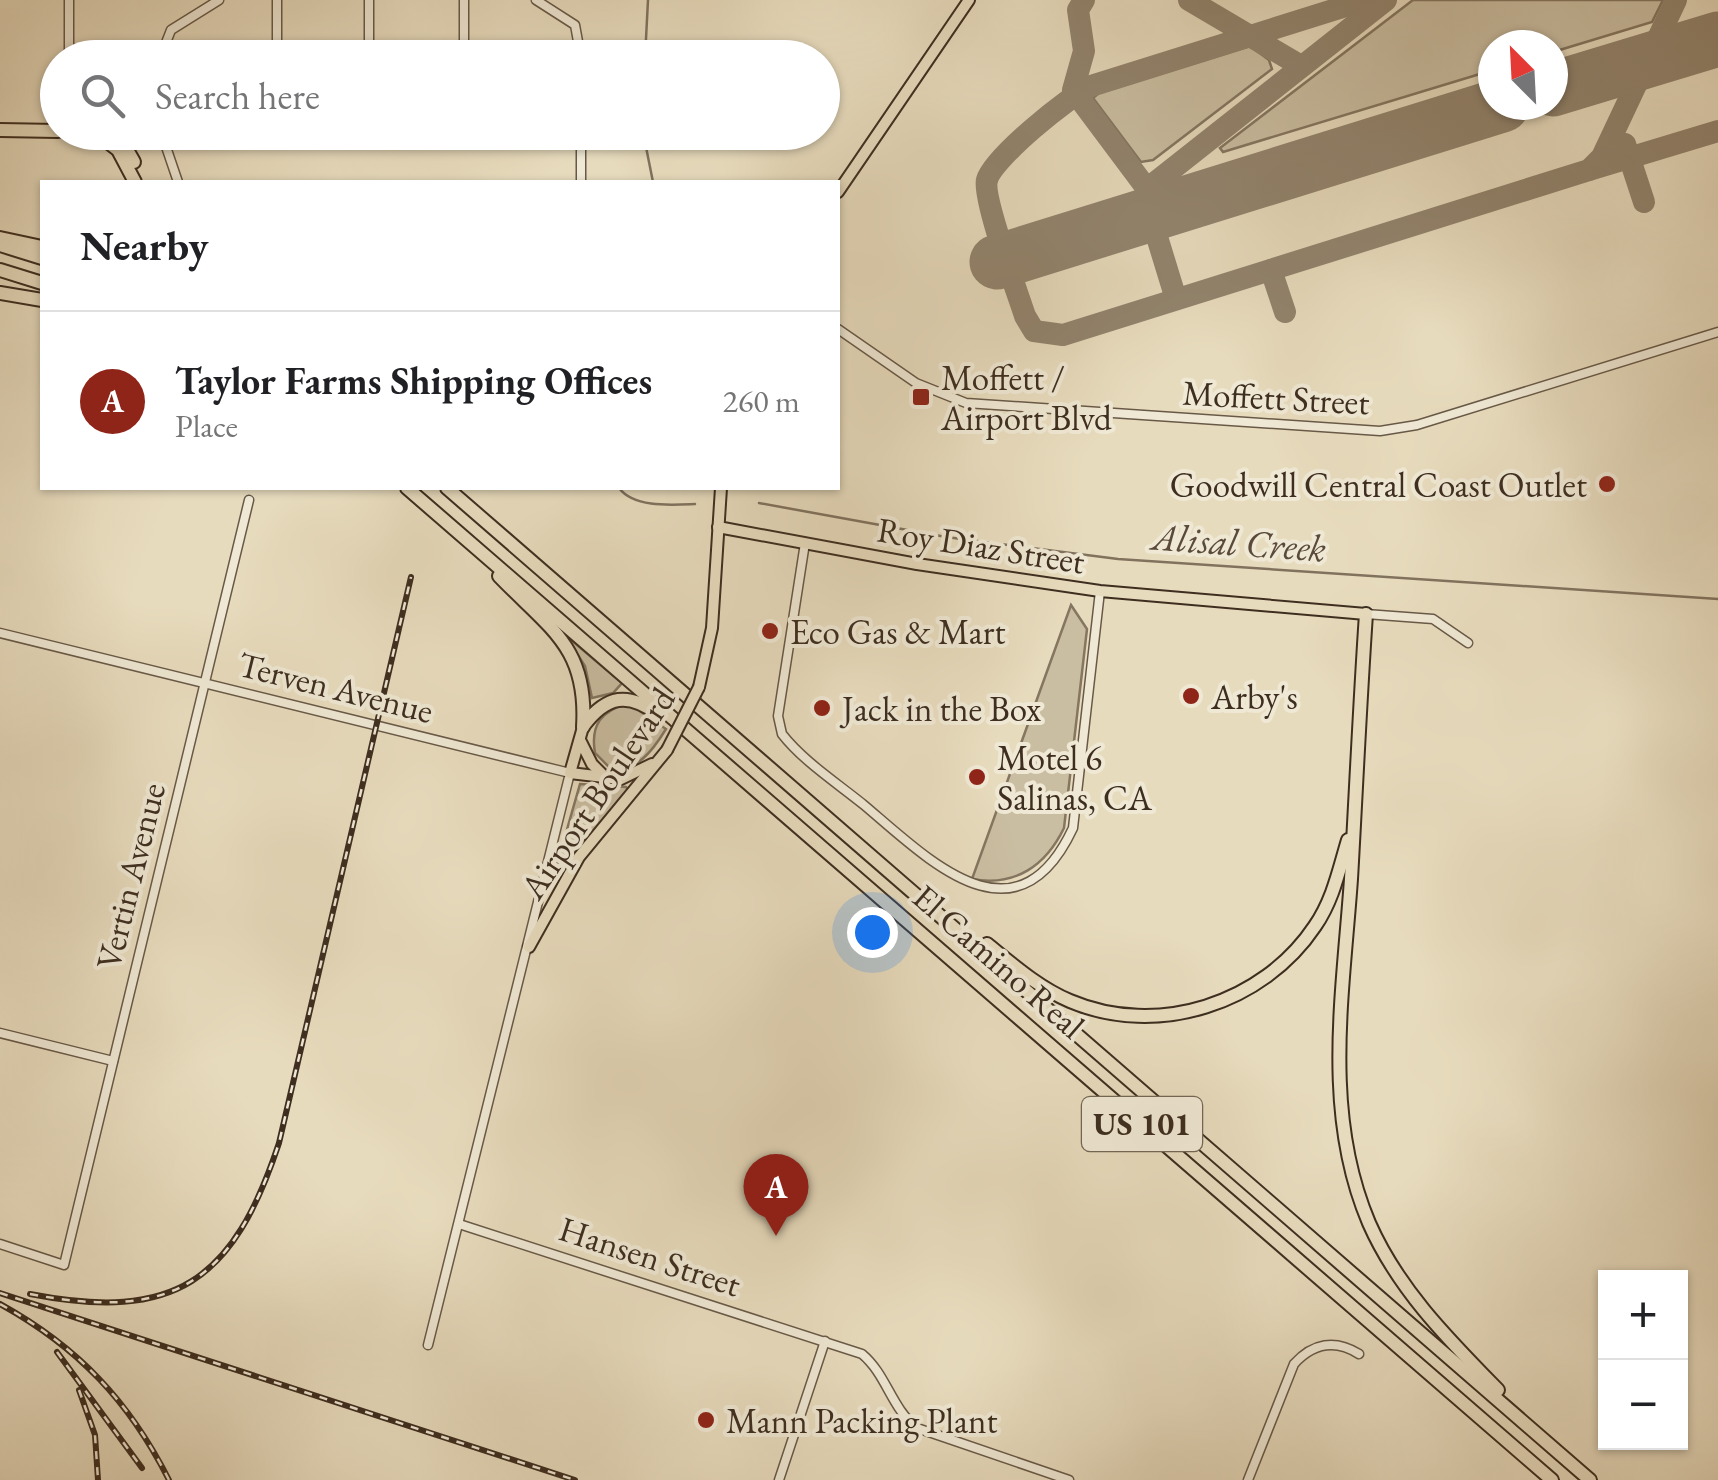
<!DOCTYPE html>
<meta charset="utf-8">
<style>
body{margin:0;font-family:"EB Garamond",serif;background:#f2f2f2;color:#202124}
.controls{position:absolute;right:30px;bottom:30px;display:grid;overflow:hidden;border-radius:0px;box-shadow:0 2px 8px #0004}
.controls button{width:90px;height:90px;display:grid;place-items:center;padding:0;border:0;border-bottom:2px solid #e0e0e0;background:#fff;color:#202124;font:50px sans-serif}
.compass{position:absolute;left:1478px;top:30px;width:90px;height:90px;border-radius:50%;background:#fff;box-shadow:0 2px 8px #0004;rotate:336deg}
.you{position:absolute;left:872px;top:932px;width:35px;height:35px;margin:-25px;border:8px solid #fff;border-radius:50%;background:#1a73e8;box-shadow:0 0 0 15px #1a73e833}
.badge{display:grid;place-items:center;width:65px;height:65px;border-radius:50%;background:#8f2418;color:#fff;font-size:32px;font-weight:700}
.pin{position:absolute;translate:-50% -82px;filter:drop-shadow(0 2px 5px #0008)}
.pin::after{content:'';position:absolute;top:52px;width:35px;height:30px;background:inherit;clip-path:polygon(0 0,100% 0,50% 100%)}
.list{margin:0;padding:0;list-style:none}
h2{display:flex;justify-content:space-between;align-items:center;height:130px;margin:0;padding:0 40px;font-size:42px}
h2 small{font-size:32px;font-weight:400;color:#757577}
.list li{display:grid;grid-template-columns:65px 1fr auto;gap:30px;align-items:center;box-sizing:border-box;height:180px;padding:0 40px;border-top:2px solid #e0e0e0}
.list b{display:block;font-size:38px;white-space:nowrap}
.list p{margin:0;font-size:32px;white-space:nowrap;color:#757577}
.list em{font-size:32px;font-style:normal;color:#757577}
.icon{flex:none;width:55px;height:55px;fill:none;stroke:currentColor;stroke-width:2;stroke-linecap:round;stroke-linejoin:round}
.map{position:relative;flex:none;width:1718px;height:1480px;overflow:hidden}
.search{position:absolute;background:#fff;box-shadow:0 2px 8px #0004;left:40px;top:40px;width:800px;height:110px;display:flex;align-items:center;gap:25px;box-sizing:border-box;padding:0 35px;border-radius:55px;color:#757577;font-size:38px}
.panel{position:absolute;background:#fff;box-shadow:0 2px 8px #0004;left:40px;top:180px;width:800px;height:310px;border-radius:0px}
.map>svg:first-child{display:block}
.green{fill:#cabea2;stroke:#847661;stroke-width:2.5}
.lines{fill:none;stroke-linecap:round;stroke-linejoin:round}
.stream{stroke:#81725e;stroke-width:2.5}
.taxiway{stroke:#92846e;stroke-width:22}
.runway{stroke:#92846e;stroke-width:55}
.minor-casing{stroke:#685947;stroke-width:11}
.major-casing{stroke:#3e2e20;stroke-width:14}
.highway-casing{stroke:#3e2e20;stroke-width:16}
.minor{stroke:#efe8d4;stroke-width:8}
.major{stroke:#e7dbbd;stroke-width:10}
.highway{stroke:#e7dbbd;stroke-width:12}
.rail-casing{stroke:#3e2e20;stroke-width:6}
.rail{stroke:#efe8d4;stroke-width:2.5;stroke-dasharray:8;stroke-linecap:butt}
.major-bridge-casing{stroke:#3e2e20;stroke-width:14;stroke-linecap:butt}
.major-bridge{stroke:#e7dbbd;stroke-width:10}
.poi-dot{fill:#8f2418;stroke:#efe8d4;stroke-width:4}
.labels{text-anchor:middle;dominant-baseline:central;stroke-width:8;stroke-linejoin:round;paint-order:stroke}
.shield{fill:#efe8d4;stroke:#736656;stroke-width:2.5}
.shield-label{font-size:32px;font-weight:bold;fill:#3e2e20}
.poi-label{font-size:35px;fill:#3e2e20;stroke:#efe8d4;text-anchor:start}
.street-label{font-size:35px;fill:#3e2e20;stroke:#efe8d4}
.water-label{font-size:38px;font-style:italic;fill:#5a4a3a;stroke:#efe8d4}
</style>
<div class="map">
<svg width="1718" height="1480" viewBox="0 0 1718 1480">
<rect width="100%" height="100%" fill="#e7dbbd"/>
<filter id="stains"><feTurbulence type="fractalNoise" baseFrequency=".002" numOctaves="4"/><feColorMatrix values="0 0 0 0 .2 0 0 0 0 .09 0 0 0 0 .02 0 0 0 .5 -.17"/></filter>
<radialGradient id="worn" r=".72"><stop offset=".6" stop-color="#630" stop-opacity="0"/><stop offset="1" stop-color="#630" stop-opacity=".3"/></radialGradient>
<g class="green">
<path d="M1413,0H1663L1652,22L1553,52V45H1493V70L1223,152L1220,148Z"/>
<path d="M1250,46L1269,60L1272,69L1153,160L1141,162L1093,98L1099,93Z"/>
<path d="M1071,605L1087,629L1064,828C1046,865 1016,887 972,879Z"/>
<path d="M564,634L622,683L613,693L592,698L585,666Z"/>
<path d="M628,703L666,729C653,750 637,773 610,768L595,753C590,724 602,711 628,703Z"/>
<path d="M580,784L626,787L630,792L563,872L556,868Z"/>
</g>
<g class="lines">
<g class="stream">
<path d="M645,58L648,0"/>
<path d="M643,132L653,182"/>
<path d="M619,488C634,508 671,505 695,504"/>
<path d="M759,503L946,537L1118,559L1718,599"/>
</g>
<g class="taxiway">
<path d="M1084,0L1078,10L1084,51L1073,90L1147,189"/>
<path d="M1189,0L1301,66"/>
<path d="M1365,0L1091,86C1069,96 993,158 987,180C982,197 1018,294 1025,316L1034,331L1063,335L1589,170L1602,157L1676,0"/>
<path d="M1625,144L1644,202"/>
<path d="M1589,170L1718,131"/>
<path d="M1271,270L1285,312"/>
<path d="M1176,299L1146,201L1147,189L1386,0"/>
</g>
<g class="runway">
<path d="M1553,89L1718,39"/>
<path d="M997,262L1502,105"/>
</g>
<defs>
<g id="minor">
<path d="M536,0L575,25L581,58"/>
<path d="M69,58V0"/>
<path d="M160,58L171,30L219,0"/>
<path d="M277,58V0"/>
<path d="M369,58V0"/>
<path d="M464,58V0"/>
<path d="M161,132L178,182"/>
<path d="M581,132V182"/>
<path d="M838,329L916,383L966,403L1380,431L1417,425L1718,332"/>
<path d="M805,543L778,716L782,734C803,761 837,783 864,805C928,859 1016,950 1073,828L1100,591"/>
<path d="M1366,614L1433,619L1468,643"/>
<path d="M0,633L570,773L428,1345"/>
<path d="M0,1033L113,1061"/>
<path d="M459,1224L862,1354C887,1375 891,1408 917,1428L1069,1480"/>
<path d="M0,1244L64,1265L249,500"/>
<path d="M779,1480L825,1341"/>
<path d="M1248,1480L1294,1364C1313,1343 1335,1339 1359,1354"/>
</g>
<g id="major">
<path d="M838,192L969,0"/>
<path d="M718,527L917,564L1100,591L1366,614"/>
<path d="M699,687L712,628L721,488"/>
<path d="M583,727L570,773L621,779L652,764"/>
<path d="M580,740L592,764L607,779"/>
<path d="M529,947L579,857L667,750"/>
</g>
<g id="highway">
<path d="M0,130L58,131"/>
<path d="M95,132L118,150L135,182"/>
<path d="M117,132L134,162"/>
<path d="M0,238L42,247"/>
<path d="M0,245L42,258"/>
<path d="M0,270L42,283"/>
<path d="M0,293L42,300"/>
<path d="M407,488L1552,1480"/>
<path d="M447,488L1590,1480"/>
<path d="M499,576C550,629 588,647 583,727"/>
<path d="M1366,614C1360,702 1356,791 1351,879C1343,994 1322,1113 1369,1223C1398,1289 1448,1339 1498,1390"/>
<path d="M584,725C607,695 628,692 658,714"/>
<path d="M987,944C1013,965 1039,988 1070,1001C1157,1038 1263,1004 1315,926C1333,900 1339,870 1348,840"/>
</g>
</defs>
<use href="#minor" class="minor-casing"/>
<use href="#major" class="major-casing"/>
<use href="#highway" class="highway-casing"/>
<use href="#minor" class="minor"/>
<use href="#major" class="major"/>
<use href="#highway" class="highway"/>
<defs>
<g id="rail">
<path d="M0,1293L575,1480"/>
<path d="M30,1294C175,1322 233,1282 279,1143L411,577"/>
<path d="M0,1304C78,1347 129,1401 169,1480"/>
<path d="M57,1352L142,1468"/>
<path d="M79,1390L95,1435L98,1480"/>
</g>
</defs>
<use href="#rail" class="rail-casing"/>
<use href="#rail" class="rail"/>
<defs>
<path id="major-bridge" d="M667,750L699,687"/>
</defs>
<use href="#major-bridge" class="major-bridge-casing"/>
<use href="#major-bridge" class="major-bridge"/>
</g>
<g class="poi-dot">
<rect x="911" y="387" width="20" height="20" rx="5"/>
<circle cx="1607" cy="484" r="10"/>
<circle cx="770" cy="631" r="10"/>
<circle cx="1191" cy="696" r="10"/>
<circle cx="822" cy="708" r="10"/>
<circle cx="977" cy="777" r="10"/>
<circle cx="706" cy="1420" r="10"/>
</g>
<g class="labels">
<rect class="shield" x="1082" y="1097" width="120" height="54" rx="8"/>
<g class="shield-label">
<text x="1142" y="1124">US 101</text>
</g>
<g class="poi-label">
<text x="941" y="377">Moffett /<tspan x="941" dy="40">Airport Blvd</tspan></text>
<text x="1587" y="484" text-anchor="end">Goodwill Central Coast Outlet</text>
<text x="790" y="631">Eco Gas &amp; Mart</text>
<text x="1211" y="696">Arby's</text>
<text x="842" y="708">Jack in the Box</text>
<text x="997" y="757">Motel 6<tspan x="997" dy="40">Salinas, CA</tspan></text>
<text x="726" y="1420">Mann Packing Plant</text>
</g>
<g class="street-label">
<text transform="translate(1276 397) rotate(3)">Moffett Street</text>
<text transform="translate(981 545) rotate(9)">Roy Diaz Street</text>
<text transform="translate(336 687) rotate(14)">Terven Avenue</text>
<text transform="translate(597 793) rotate(-56)">Airport Boulevard</text>
<text transform="translate(130 876) rotate(-76)">Vertin Avenue</text>
<text transform="translate(999 961) rotate(41)">El Camino Real</text>
<text transform="translate(650 1256) rotate(18)">Hansen Street</text>
</g>
<g class="water-label">
<text transform="translate(1239 542) rotate(4)">Alisal Creek</text>
</g>
</g>
<rect width="100%" height="100%" filter="url(#stains)"/>
<rect width="100%" height="100%" fill="url(#worn)"/>
</svg>
<div class="controls">
<button>+</button>
<button>−</button>
</div>
<svg class="compass" viewBox="-18 -18 36 36"><path d="M0-13l5 13h-10z" fill="#e53935"/><path d="M0 13l5-13h-10z" fill="#757577"/></svg>
<div class="you"></div>
<div class="pin badge" style="left:776px;top:1236px">A</div>
<div class="search"><svg class="icon" aria-label="search" viewBox="0 0 24 24"><circle cx="10" cy="10" r="6"/><path d="M15 15l6 6"/></svg>Search here</div>
<section class="panel">
<h2>Nearby<small></small></h2>
<ul class="list">
<li><span class="badge">A</span><div><b>Taylor Farms Shipping Offices</b><p>Place</p></div><em>260 m</em></li>
</ul>
</section>
</div>
